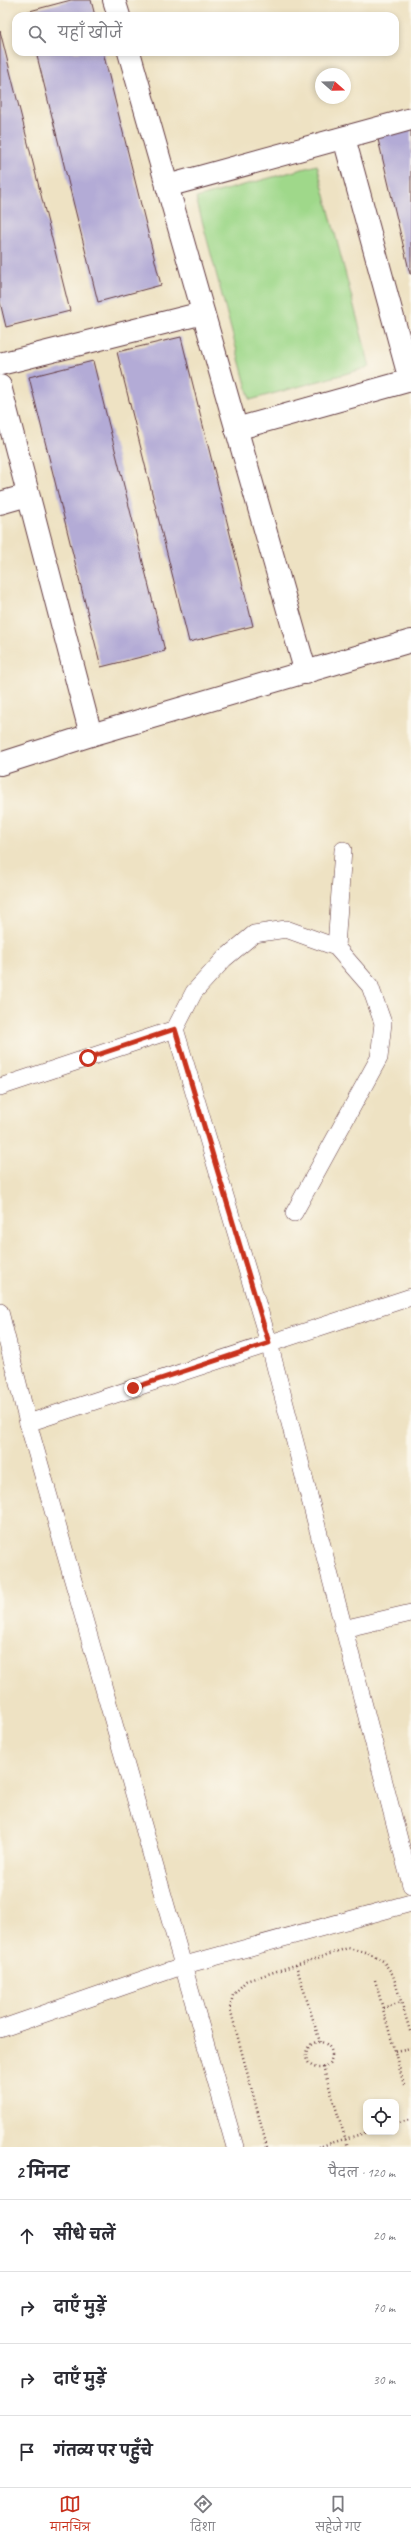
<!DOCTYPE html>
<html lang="hi">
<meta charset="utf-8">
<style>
body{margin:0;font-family:Caveat,"Playpen Sans Deva",sans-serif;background:#f2f2f3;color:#2b2b33}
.controls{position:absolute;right:12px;bottom:12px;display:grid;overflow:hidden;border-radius:8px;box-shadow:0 2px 6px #0003}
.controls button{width:36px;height:36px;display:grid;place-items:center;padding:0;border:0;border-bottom:1px solid #e1e1e2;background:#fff;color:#2b2b33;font:20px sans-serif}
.compass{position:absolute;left:315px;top:68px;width:36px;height:36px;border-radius:50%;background:#fff;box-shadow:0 2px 6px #0003;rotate:110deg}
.stop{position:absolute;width:12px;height:12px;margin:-9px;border:3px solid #c8321e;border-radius:50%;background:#fff}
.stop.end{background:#c8321e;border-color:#fff;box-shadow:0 1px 4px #0008}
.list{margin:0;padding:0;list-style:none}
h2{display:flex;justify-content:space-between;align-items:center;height:52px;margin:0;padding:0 16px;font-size:17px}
h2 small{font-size:13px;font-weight:400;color:#7c7c81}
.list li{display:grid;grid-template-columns:26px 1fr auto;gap:12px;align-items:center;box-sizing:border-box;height:72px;padding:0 16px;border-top:1px solid #e1e1e2}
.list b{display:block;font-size:15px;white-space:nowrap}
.list em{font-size:13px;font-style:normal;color:#7c7c81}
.icon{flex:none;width:22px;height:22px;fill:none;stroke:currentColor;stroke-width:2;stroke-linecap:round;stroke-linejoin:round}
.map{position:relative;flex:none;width:411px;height:2147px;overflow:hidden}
.search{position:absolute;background:#fff;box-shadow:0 2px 6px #0003;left:12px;right:12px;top:12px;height:44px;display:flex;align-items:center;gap:10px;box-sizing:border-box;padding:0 14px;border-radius:12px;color:#7c7c81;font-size:15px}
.sheet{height:340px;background:#fff}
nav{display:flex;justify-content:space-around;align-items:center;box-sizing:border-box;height:56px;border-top:1px solid #e1e1e2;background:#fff;font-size:11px;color:#7c7c81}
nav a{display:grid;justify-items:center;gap:2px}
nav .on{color:#c8321e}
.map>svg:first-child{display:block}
.green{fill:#9fd88a;stroke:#747c5a}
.building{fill:#b3abd6}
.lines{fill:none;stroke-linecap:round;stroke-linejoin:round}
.lane-casing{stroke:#633c42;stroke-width:18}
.street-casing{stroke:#633c42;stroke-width:24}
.path{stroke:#633c42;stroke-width:2.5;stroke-dasharray:1 3;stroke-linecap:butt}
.lane{stroke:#fff;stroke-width:17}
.street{stroke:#fff;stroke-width:22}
.route{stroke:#c8321e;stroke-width:5}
</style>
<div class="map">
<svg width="411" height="2147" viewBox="0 0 411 2147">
<rect width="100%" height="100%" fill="#fbf7ec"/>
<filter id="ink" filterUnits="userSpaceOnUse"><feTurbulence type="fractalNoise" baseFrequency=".025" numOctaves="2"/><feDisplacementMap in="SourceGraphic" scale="8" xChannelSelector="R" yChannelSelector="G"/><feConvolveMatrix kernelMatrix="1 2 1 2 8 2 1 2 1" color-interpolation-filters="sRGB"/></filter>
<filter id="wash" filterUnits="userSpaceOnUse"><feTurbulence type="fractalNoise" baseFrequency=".012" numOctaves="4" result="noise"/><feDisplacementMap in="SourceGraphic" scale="16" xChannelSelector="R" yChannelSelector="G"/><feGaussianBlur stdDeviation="0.9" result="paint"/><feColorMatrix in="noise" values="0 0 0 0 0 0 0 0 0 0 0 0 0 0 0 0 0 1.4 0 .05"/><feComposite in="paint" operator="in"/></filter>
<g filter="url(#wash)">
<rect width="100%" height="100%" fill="#eee2c3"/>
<path class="green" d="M317,165L370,367L250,400L196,198Z"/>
<g id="blocks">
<g class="building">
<path d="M71,0H91L95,16H27L26,12Z"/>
<path d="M0,31L70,311L6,327L0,302Z"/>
<path d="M36,52H103L161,285L98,302Z"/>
<path d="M411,127V274H410L377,135Z"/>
<path d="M181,337L253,626L189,642L117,352Z"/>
<path d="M93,361L165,651L101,667L29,377Z"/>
</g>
</g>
</g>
<g filter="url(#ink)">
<use href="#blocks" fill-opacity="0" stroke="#633c42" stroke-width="1"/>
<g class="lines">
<defs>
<g id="lane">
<path d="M336,947L343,850"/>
<path d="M0,1087L175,1029"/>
<path d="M294,1213L379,1058L383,1023L370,986L336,947L286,929L254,934L224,959L194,992L175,1029L269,1343L411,1885"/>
<path d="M0,1312L28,1423L235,2147"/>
<path d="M28,1423L411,1297"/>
<path d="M343,1629L411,1613"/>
<path d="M0,2029L185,1965L411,1903"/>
</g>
<g id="street">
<path d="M114,0L119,16"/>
<path d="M129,52L306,673"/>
<path d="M344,138L410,380"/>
<path d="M167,186L411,119"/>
<path d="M0,364L203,313"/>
<path d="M0,386L91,735"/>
<path d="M236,429L411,380"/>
<path d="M0,503L28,495"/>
<path d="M0,764L91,735L411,641"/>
</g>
</defs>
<use href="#lane" class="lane-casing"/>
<use href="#street" class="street-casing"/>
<g class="path">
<path d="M296,1965L320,2042"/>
<path d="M375,1980L404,2085"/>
<path d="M383,2008L401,2002"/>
<circle cx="319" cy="2055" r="13"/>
<path d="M395,2051L411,2048"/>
<path d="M323,2067L348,2147"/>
<path d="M396,2124L411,2119"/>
<path d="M267,2147L230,2008L233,1995L246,1981L348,1948L369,1953L383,1961L393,1975L411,2034"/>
<path d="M318,2147L368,2132"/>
</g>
<use href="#lane" class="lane"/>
<use href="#street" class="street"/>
</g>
</g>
<g class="lines" filter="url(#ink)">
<path class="route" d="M88,1058L175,1029L269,1343L133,1388"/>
</g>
</svg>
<div class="controls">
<button><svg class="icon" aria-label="locate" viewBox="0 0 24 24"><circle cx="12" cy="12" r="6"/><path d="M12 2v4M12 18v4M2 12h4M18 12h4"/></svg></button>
</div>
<svg class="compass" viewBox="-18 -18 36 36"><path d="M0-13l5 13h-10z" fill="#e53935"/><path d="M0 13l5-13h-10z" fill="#7c7c81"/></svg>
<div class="stop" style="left:88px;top:1058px"></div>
<div class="stop end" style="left:133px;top:1388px"></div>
<div class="search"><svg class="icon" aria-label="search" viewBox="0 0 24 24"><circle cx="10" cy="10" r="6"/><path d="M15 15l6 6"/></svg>यहाँ खोजें</div>
</div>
<section class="sheet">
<h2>2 मिनट<small>पैदल · 120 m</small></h2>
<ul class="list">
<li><svg class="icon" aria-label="ahead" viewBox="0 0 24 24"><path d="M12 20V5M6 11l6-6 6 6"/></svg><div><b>सीधे चलें</b></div><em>20 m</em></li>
<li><svg class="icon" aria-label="right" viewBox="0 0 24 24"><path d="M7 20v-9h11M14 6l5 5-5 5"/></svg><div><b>दाएँ मुड़ें</b></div><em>70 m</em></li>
<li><svg class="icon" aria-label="right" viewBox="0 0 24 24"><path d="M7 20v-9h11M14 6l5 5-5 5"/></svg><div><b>दाएँ मुड़ें</b></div><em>30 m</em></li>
<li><svg class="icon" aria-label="arrive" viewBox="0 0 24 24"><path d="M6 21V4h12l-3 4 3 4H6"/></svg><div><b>गंतव्य पर पहुँचे</b></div></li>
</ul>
</section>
<nav>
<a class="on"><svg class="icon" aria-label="map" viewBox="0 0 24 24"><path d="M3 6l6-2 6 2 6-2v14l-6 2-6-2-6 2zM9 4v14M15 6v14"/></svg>मानचित्र</a>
<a><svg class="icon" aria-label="directions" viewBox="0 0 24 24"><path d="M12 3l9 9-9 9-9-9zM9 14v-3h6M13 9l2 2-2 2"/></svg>दिशा</a>
<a><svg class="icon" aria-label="saved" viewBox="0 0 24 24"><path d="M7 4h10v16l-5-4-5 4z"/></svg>सहेजे गए</a>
</nav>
